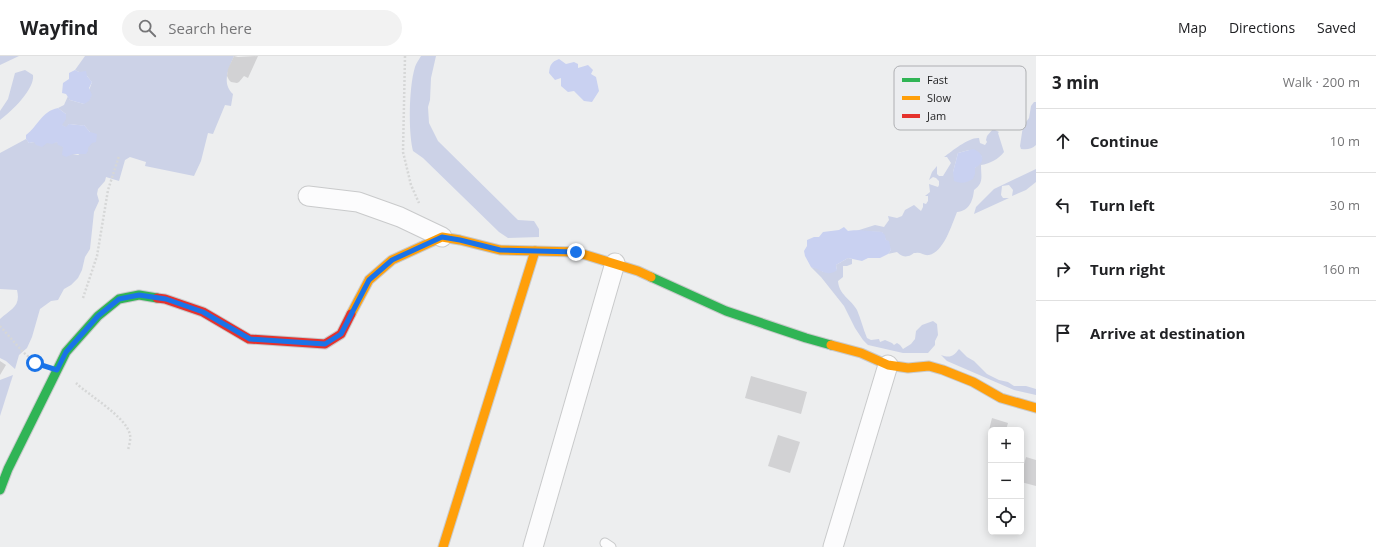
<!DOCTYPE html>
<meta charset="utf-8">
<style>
body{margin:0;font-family:"Open Sans",sans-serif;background:#f2f2f2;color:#202124}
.controls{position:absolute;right:12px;bottom:12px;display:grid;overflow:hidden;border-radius:6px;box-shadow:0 2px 10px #0003}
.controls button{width:36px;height:36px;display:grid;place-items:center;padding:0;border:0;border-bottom:1px solid #e0e0e0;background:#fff;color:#202124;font:20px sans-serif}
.stop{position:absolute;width:12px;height:12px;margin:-9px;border:3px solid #1a73e8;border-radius:50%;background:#fff}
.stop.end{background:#1a73e8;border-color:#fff;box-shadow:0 1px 4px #0008}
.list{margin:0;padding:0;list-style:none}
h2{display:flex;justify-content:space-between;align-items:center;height:52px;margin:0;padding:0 16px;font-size:17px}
h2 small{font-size:13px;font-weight:400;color:#757577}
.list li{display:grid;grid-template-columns:26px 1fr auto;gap:12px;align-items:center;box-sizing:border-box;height:64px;padding:0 16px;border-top:1px solid #e0e0e0}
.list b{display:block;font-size:15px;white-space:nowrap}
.list em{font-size:13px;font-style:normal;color:#757577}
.icon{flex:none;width:22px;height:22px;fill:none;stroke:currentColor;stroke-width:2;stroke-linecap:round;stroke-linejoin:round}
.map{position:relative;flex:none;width:1036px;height:491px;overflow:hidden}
header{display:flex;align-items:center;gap:24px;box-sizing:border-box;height:56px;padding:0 20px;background:#fff;border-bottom:1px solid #e0e0e0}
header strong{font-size:19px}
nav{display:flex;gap:22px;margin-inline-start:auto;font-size:14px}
.search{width:280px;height:36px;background:#f2f2f2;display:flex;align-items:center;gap:10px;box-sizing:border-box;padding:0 14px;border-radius:22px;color:#757577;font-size:15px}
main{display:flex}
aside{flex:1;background:#fff}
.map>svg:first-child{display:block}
.green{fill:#ccd2e7;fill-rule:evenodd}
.forest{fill:#c9d1f1}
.building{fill:#d2d2d4}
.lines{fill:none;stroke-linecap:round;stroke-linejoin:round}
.lane-casing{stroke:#c9cacb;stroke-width:11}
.street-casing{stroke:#c9cacb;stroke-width:21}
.fast-casing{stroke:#c9cacb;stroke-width:11}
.slow-casing{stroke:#c9cacb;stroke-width:11}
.jam-casing{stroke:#c9cacb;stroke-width:11}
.path{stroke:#d6d7d7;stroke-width:2.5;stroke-dasharray:2 2;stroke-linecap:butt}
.lane{stroke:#fcfcfd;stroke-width:9}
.street{stroke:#fcfcfd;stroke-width:19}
.fast{stroke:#30b455;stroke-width:9}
.slow{stroke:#ff9f0a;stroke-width:9}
.jam{stroke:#e5322d;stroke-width:9}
.route{stroke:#1a73e8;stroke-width:5}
.key{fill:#ecedf0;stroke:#aeafb2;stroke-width:1}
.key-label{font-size:11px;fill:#1f1f20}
</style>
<header>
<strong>Wayfind</strong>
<div class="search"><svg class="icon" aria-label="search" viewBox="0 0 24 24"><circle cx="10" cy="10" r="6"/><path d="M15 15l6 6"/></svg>Search here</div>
<nav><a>Map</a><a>Directions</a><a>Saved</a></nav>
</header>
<main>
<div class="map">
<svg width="1036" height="491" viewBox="0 0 1036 491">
<rect width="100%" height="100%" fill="#edeeef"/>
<g class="green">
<path d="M0,0H19L0,9Z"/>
<path d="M85,0H234C229,12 221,27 233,38L231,50L225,49L213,78L208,77L201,105L194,120L145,110L146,106L130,101L125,104L119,125L106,121L105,125L98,133L97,138L99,145L94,156L90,193L85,201L82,214L78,222L71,229L64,233L58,244L51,245L40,253L32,281L27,292L19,299L15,313L6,305L0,302V263C11,253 21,251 17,234L0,233V97L26,83L29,87L34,86L47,87L57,86L73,98L78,99L88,92L90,76L84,69C79,70 75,68 69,68L67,72L61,69L66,58L58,52L64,49L68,40L70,44L84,48L92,26L87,20L75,14Z"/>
<path d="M421,0H436L431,22L430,44L428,51L429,67L438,85L518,164L534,165L539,173V181L508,182L499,176L423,102L413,95C408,76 409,30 415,11C416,7 419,4 421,0Z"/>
<path d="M25,14L33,19C35,33 11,56 0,64V55L8,43L15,17Z"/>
<path d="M1034,46H1036V89C1032,93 1027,94 1021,93L1020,90L1023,70L1029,62L1031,50Z"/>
<path d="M993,73L999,76L998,77L1004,96C999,103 989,108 981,109C981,121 984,127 974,134C973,145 969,155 957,156C952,168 944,196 929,199C924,200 921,196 916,197C912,197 915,197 911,199C905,202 901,200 897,196L888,198L891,194L882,176L856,175L875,169L884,171L889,164L888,160L897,162L902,160L905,154L914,149L921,155L923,151V147L926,148L928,145V140H925L930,136L929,128L938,131L939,129V125L936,122L933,121L929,124L932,116L937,110V118L939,120H943L951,107L947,101H944C952,95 969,81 979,82L980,87L985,89L987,86L986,84L987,80ZM969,94L979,98L982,101L975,112V118L953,116L958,97Z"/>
<path d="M1036,113V126L1026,134L1012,140L1013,134L1009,129L1002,130L1001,139L1003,142H1009L974,158L976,151L994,133Z"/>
<path d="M848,202L852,203V208L847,210H843V221L838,225C839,239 851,243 857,254C861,263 863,273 867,282L871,284L879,283L880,286L885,284L892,287L894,289L897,287L900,289L903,293L911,288L915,283L916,275L922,269L933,265L937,268L938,279L935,285V289L928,297H903L868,289L863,284L855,272L844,250L821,221L811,211L818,212L823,216L837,214L836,209Z"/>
<path d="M959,293L967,301L974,305L987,318L999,324L1008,326L1014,330H1026L1036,333V339L1014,334L947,305L941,299C950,302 953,301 959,293Z"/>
<path d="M13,319L0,360V324Z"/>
</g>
<g class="forest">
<path d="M559,3L566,8L574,6L578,8V12L588,9L593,14L591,18L596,21L599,35L592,46L584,45L574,35L568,36L561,30V22L555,24L549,17C550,9 551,6 559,3Z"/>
<path d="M75,14L79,16L86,15L87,20L92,26L89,32L92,39L89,45L84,48L70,44L66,38L62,37L63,27L69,23V17Z"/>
<path d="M58,52L66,58V63L62,69L66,71L69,68C74,68 79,70 84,69L90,76L97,78L96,86L92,87L88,92V95L86,98H73L66,101L62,99L63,91L58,89L57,86L52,88L47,87L42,91L36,89L34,86L29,87L26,83V79C38,70 42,55 58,52Z"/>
<path d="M973,93C984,97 986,106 975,112V118L973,123C966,127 962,128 954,125L953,116L958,97Z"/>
<path d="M844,171L848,175C853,173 875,175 882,176L885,179L886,184L889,185L891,194L888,198L880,202H868L862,205L848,202L836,209L837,214C827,222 821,213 811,211L805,200L804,195L807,190V184L814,181H819L823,176L839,174Z"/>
</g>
<g class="building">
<path d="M234,0L238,1L258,0L248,22L244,20L239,26L237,27L231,26L229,24L227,20L228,13Z"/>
<path d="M0,305L6,309L0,319Z"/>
<path d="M751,320L807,336L801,358L745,342Z"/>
<path d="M992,362L1008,367L1006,374H991V379L988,378Z"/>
<path d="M778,379L800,386L790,417L768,410Z"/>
<path d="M1026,401L1036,404V430L1021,426V419Z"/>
</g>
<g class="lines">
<defs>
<path id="lane" d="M605,487L611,491"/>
<g id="street">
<path d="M308,140L358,146L400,161L442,181"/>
<path d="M533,491L615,207"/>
<path d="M833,491L888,309"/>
</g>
<g id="fast">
<path d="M651,221L726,255L806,282L831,289"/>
<path d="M0,434L8,413L66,296L98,260L119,243L139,239L157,242"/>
</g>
<g id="slow">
<path d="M351,258L369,224L392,204L442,181L460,184L500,194L576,196L638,215L651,221"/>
<path d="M831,289L861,297L888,309L908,312L929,310L943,314L973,326L1001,342L1036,352"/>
<path d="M443,491L535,195"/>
</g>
<path id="jam" d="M157,242L165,243L203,256L249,283L325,288L341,278L351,258"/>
</defs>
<use href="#lane" class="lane-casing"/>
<use href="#street" class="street-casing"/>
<use href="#fast" class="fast-casing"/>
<use href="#slow" class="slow-casing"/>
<use href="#jam" class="jam-casing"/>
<g class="path">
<path d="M405,0L403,96L411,129L419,147"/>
<path d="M83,242L97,200L108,134L119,100"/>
<path d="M0,270L23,296L36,307"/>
<path d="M76,327C88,339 127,361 130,379C131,383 129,390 128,394"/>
</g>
<use href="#lane" class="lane"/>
<use href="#street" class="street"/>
<use href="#fast" class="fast"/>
<use href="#slow" class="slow"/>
<use href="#jam" class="jam"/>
</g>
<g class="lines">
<path class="route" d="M35,307L57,314L66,296L98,260L119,243L139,239L166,243L203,256L250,283L325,288L341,278L369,224L392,204L442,181L460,184L500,194L576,196"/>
</g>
<rect x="894" y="10" width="132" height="64" rx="6" class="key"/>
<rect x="902" y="22" width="18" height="4" fill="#30b455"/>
<rect x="902" y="40" width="18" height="4" fill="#ff9f0a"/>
<rect x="902" y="58" width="18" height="4" fill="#e5322d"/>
<g class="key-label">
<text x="927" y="28">Fast</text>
<text x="927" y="46">Slow</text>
<text x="927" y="64">Jam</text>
</g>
</svg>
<div class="controls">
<button>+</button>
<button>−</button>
<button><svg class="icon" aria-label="locate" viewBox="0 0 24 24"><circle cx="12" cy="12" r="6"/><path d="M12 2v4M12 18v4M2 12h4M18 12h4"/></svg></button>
</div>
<div class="stop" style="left:35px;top:307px"></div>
<div class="stop end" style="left:576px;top:196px"></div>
</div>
<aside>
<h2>3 min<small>Walk · 200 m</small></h2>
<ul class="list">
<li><svg class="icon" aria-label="ahead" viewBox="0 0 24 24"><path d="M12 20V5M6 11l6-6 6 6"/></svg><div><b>Continue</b></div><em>10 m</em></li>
<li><svg class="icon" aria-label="left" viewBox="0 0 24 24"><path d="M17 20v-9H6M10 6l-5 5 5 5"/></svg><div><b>Turn left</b></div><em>30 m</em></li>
<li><svg class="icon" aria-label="right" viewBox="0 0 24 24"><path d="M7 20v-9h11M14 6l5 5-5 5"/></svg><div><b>Turn right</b></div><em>160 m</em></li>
<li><svg class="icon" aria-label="arrive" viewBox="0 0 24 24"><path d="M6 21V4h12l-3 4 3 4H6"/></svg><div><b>Arrive at destination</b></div></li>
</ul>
</aside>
</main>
